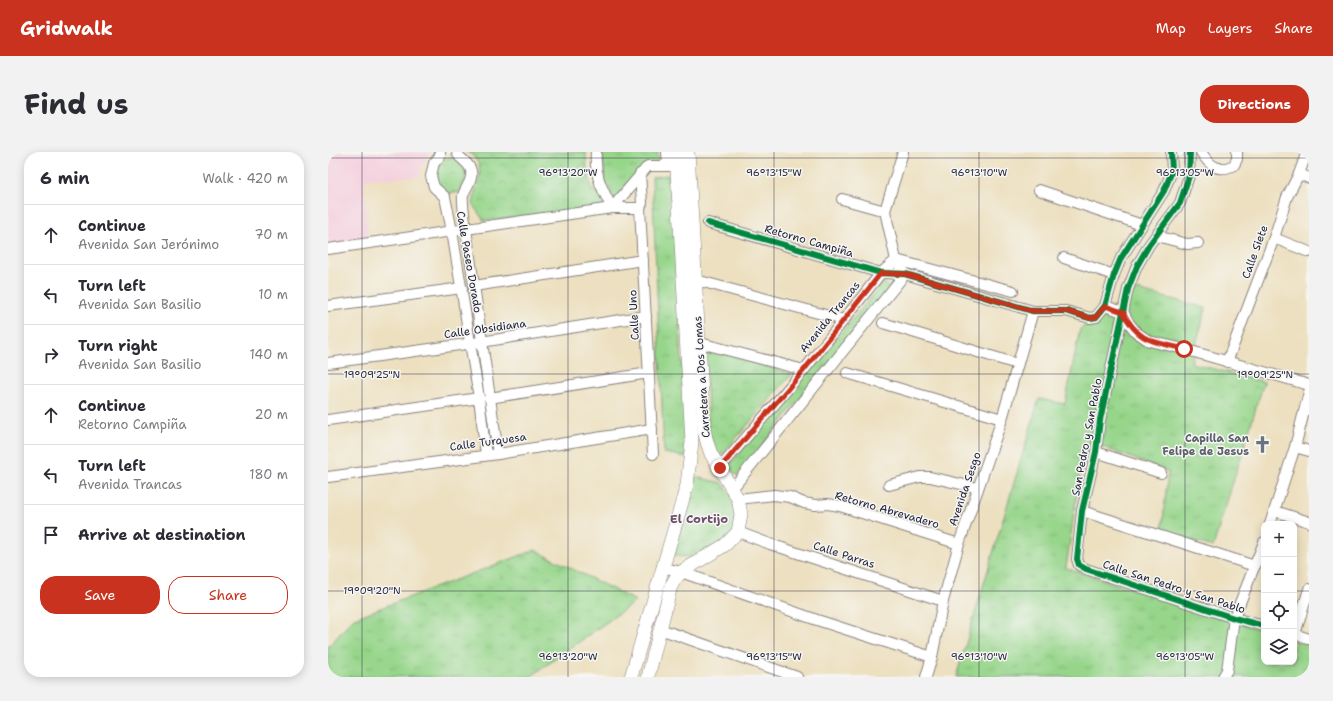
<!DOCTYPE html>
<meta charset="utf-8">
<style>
body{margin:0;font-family:"Shantell Sans",sans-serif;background:#f2f2f3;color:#2b2b33}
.controls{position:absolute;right:12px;bottom:12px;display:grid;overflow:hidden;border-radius:8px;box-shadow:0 2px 10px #0003}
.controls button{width:36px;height:36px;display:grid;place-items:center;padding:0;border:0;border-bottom:1px solid #e1e1e2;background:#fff;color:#2b2b33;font:20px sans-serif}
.stop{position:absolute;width:12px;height:12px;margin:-9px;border:3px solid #c8321e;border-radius:50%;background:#fff}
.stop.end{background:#c8321e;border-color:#fff;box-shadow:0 1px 4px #0008}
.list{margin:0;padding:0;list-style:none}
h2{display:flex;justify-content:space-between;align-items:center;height:52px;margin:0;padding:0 16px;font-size:17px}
h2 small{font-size:13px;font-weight:400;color:#7c7c81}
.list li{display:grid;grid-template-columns:26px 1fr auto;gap:12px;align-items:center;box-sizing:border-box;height:60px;padding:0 16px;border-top:1px solid #e1e1e2}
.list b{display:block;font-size:15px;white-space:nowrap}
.list p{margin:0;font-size:13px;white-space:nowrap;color:#7c7c81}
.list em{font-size:13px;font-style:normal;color:#7c7c81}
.actions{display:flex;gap:8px;padding:12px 16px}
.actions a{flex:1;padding:9px 0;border:1px solid #c8321e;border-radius:16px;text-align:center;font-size:14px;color:#c8321e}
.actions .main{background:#c8321e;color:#fff}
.icon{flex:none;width:22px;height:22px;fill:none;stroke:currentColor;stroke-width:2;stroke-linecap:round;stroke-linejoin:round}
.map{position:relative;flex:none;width:981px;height:525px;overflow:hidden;border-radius:16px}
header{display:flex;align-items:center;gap:24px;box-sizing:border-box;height:56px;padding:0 20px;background:#c8321e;color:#fff}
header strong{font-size:19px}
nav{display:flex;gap:22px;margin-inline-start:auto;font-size:14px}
.intro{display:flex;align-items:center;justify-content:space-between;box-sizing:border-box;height:96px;padding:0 24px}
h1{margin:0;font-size:28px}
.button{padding:10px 18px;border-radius:16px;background:#c8321e;color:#fff;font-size:14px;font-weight:700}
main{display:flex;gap:24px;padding:0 24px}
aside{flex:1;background:#fff;border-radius:16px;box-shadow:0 2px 10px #0003}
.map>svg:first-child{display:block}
.built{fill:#f4cfdd}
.grass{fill:url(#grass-tufts);stroke:#5c7c62}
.park{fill:url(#park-crowns);stroke:#5c7c62}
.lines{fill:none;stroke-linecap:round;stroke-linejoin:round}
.street-casing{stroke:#88817e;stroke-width:12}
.secondary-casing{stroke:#88817e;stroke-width:14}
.street{stroke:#fff;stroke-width:10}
.secondary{stroke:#fff;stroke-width:13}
.cycleway-casing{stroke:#f6f6f2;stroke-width:8}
.cycleway{stroke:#00873e;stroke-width:6}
.route{stroke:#c8321e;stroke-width:5}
.ticks{fill:none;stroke:#22223b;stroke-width:1;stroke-opacity:0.45}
.labels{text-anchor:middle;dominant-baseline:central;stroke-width:3;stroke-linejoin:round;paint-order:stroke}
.street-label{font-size:11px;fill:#22223b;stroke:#f6f6f2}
.worship-label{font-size:11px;font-weight:bold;fill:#5b616d;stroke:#f6f6f2;text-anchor:end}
.neighbourhood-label{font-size:12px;font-weight:bold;fill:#6c4f6c;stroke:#f6f6f2}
.ticks-label{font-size:10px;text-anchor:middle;fill:#22223b;stroke:#f6f6f2;stroke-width:3;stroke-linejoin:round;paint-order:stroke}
</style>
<header>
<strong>Gridwalk</strong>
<nav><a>Map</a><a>Layers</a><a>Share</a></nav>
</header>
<div class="intro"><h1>Find us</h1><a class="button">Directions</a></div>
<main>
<aside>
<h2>6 min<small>Walk · 420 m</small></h2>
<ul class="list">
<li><svg class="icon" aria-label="ahead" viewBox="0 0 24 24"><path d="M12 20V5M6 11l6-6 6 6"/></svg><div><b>Continue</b><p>Avenida San Jerónimo</p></div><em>70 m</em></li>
<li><svg class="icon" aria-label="left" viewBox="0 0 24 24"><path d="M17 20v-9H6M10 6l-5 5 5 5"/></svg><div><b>Turn left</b><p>Avenida San Basilio</p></div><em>10 m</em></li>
<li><svg class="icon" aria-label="right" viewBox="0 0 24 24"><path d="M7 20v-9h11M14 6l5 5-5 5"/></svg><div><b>Turn right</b><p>Avenida San Basilio</p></div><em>140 m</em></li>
<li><svg class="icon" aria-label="ahead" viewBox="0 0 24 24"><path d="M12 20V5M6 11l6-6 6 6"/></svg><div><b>Continue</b><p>Retorno Campiña</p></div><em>20 m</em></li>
<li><svg class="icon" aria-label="left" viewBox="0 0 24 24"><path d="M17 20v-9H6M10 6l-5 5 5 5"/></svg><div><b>Turn left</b><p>Avenida Trancas</p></div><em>180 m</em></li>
<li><svg class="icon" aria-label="arrive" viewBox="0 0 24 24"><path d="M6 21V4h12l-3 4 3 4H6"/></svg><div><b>Arrive at destination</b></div></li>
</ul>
<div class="actions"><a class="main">Save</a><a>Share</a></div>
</aside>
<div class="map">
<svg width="981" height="525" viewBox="0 0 981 525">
<defs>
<pattern id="grass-tufts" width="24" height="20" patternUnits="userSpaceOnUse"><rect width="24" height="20" fill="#96d58a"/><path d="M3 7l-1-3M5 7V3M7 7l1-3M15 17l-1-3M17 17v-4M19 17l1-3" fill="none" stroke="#81b778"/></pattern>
<pattern id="park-crowns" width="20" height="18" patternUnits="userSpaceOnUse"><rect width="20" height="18" fill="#96d58a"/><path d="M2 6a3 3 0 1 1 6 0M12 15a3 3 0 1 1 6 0" fill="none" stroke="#81b778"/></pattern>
</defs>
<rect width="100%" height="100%" fill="#f6f6f2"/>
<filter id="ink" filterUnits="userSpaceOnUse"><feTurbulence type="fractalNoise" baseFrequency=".025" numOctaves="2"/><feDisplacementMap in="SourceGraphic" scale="8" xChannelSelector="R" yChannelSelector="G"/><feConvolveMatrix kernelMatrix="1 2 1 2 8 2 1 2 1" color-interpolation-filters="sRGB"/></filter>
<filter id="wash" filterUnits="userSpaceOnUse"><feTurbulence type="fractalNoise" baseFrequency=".012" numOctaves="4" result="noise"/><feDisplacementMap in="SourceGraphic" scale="16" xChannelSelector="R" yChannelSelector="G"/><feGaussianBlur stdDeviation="0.9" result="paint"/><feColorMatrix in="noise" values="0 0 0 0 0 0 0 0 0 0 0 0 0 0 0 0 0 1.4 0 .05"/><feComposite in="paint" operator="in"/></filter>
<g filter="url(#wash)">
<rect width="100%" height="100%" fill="#ede0c0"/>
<path class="built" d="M0,0H101V4L93,14L92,25L36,27L40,87L0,93Z"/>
<g class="grass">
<path d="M274,0H330V9L286,48L277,28Z"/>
<path d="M340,23L347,79L359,305L336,301L324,25Z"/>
<path d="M556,130L561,137L409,324L400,314Z"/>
<path d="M809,138L878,156L863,211L936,230L885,395L834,379L840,320L767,292L754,309L738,416L936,479V510H966V488L981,493V525H628L711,247L737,252L752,177L780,160Z"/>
<path d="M207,398L308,449L202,525H0V495L26,466Z"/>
</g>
<g class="park">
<path d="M140,0H258V10L264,38L274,42L276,55L156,69L145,53L148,35L152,24L151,13L147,6Z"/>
<path d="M113,6H133C140,18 138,26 134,39L128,41L116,42C108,28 106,21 113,6Z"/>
<path d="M377,196L464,222L390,307L381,282Z"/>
<path d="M364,324L394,331L410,351L409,376L392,391L364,405L342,404Z"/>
</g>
</g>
<g filter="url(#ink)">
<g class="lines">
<defs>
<g id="street">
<path d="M112,0V4L106,11L103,24L106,35L117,45L124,79L151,246L158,303"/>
<path d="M129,0C131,8 141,9 143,19C145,29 138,34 135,43C134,48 137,70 138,77L170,302"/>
<path d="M268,0C266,23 274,37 284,56L320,14H349"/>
<path d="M339,0L340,13"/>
<path d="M862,0L861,24L852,51L821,93L809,114L800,137L772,268L768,300L754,359L749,407L751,413L758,417L906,466L936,474"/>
<path d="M873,0C882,14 890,21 906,13L909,7V0"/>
<path d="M312,22L314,51L312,56L325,302"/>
<path d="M971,22L981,26"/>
<path d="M711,38L814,73"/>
<path d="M514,47L557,59"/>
<path d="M380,71L553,121L577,122L705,159H738L762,166L768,165L777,154L786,123L793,106L836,39L844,19L843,0"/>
<path d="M829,84L859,92L870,91"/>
<path d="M946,86L981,100"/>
<path d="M0,97L284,56H312"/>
<path d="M736,106L786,123"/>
<path d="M568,108L685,139"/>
<path d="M368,128L516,168"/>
<path d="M146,134L315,108"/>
<path d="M0,154L134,136"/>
<path d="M777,154L795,160"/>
<path d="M795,160L801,171L808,180L821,189L856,197L981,233"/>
<path d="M555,171L689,212"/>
<path d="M372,191L476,218"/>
<path d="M899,210L946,86L959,45L971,22L979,0"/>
<path d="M0,211L153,190L318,164"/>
<path d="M519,221L674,267"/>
<path d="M161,246L321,221"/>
<path d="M0,268L151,246"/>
<path d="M967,295L981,299"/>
<path d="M768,300L833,321"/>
<path d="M392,316L476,218L553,121L568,108"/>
<path d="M0,325L170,302L324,277"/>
<path d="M561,333L592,325H602L650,336"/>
<path d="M404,337L577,122L568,108L557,59L575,0"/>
<path d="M410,347L446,343L462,345L476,351L487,353L500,352L512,354L631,392"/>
<path d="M754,359L927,414"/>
<path d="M947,359L981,370"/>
<path d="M942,372L967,295L981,240"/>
<path d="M410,380L442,392L615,449"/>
<path d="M334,415L353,420L489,468L604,505"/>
<path d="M332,477L469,525"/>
<path d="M966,482L981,487"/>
<path d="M967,482L981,437"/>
<path d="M598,525L604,505L615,449L631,392L674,267L705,159"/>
<path d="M895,525L899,518L906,466L936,390"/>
</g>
<g id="secondary">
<path d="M303,525L359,333L364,290L348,0"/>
<path d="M320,525L343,434L348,426L353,420L397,393L410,380L413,362L410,347L383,302L379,290L376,278L360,0"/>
</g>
</defs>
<use href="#street" class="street-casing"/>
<use href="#secondary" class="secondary-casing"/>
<use href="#street" class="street"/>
<use href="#secondary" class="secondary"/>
<defs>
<g id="cycleway">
<path d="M862,0L861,24L852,51L821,93L809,114L800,137L772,268L768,300L754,359L749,407L751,413L758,417L906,466L936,474"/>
<path d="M380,71L553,121L577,122L705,159H738L762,166L768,165L777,154L786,123L793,106L836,39L844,19L843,0"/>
</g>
</defs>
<use href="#cycleway" class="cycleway-casing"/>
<use href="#cycleway" class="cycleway"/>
</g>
</g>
<g class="lines" filter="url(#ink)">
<path class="route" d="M392,316L476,218L553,121L577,122L705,159H738L762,166L768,165L777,154L795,160C811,191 825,189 856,197"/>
</g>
<path class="ticks" d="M34,0V525M240,0V525M446,0V525M651,0V525M857,0V525M0,6H981M0,222H981M0,439H936M966,439H981"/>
<defs>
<symbol id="church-bare" viewBox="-9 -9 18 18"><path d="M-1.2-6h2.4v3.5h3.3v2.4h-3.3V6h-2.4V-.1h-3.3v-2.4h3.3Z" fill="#6b7280" stroke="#f6f6f2" stroke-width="2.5" paint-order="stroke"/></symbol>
</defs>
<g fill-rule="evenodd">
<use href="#church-bare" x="922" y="280" width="25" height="25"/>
</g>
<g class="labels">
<g class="street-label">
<text transform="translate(481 89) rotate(16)">Retorno Campiña</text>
<text transform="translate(927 100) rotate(-70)">Calle Siete</text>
<text transform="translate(141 110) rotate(80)">Calle Paseo Dorado</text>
<text transform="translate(306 163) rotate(-93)">Calle Uno</text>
<text transform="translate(502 165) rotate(-51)">Avenida Trancas</text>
<text transform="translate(157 177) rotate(-8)">Calle Obsidiana</text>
<text transform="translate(374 225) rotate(-94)">Carretera a Dos Lomas</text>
<text transform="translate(759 285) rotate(-79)">San Pedro y San Pablo</text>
<text transform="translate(160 290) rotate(-8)">Calle Turquesa</text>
<text transform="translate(637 337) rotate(-71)">Avenida Sesgo</text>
<text transform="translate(559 358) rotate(16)">Retorno Abrevadero</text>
<text transform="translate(516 403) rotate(18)">Calle Parras</text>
<text transform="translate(846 435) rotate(18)">Calle San Pedro y San Pablo</text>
</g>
<g class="worship-label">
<text x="921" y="286">Capilla San<tspan x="921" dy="13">Felipe de Jesus</tspan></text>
</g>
<g class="neighbourhood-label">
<text x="371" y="367">El Cortijo</text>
</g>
</g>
<g class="ticks-label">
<text x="240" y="24">96°13'20"W</text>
<text x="446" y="24">96°13'15"W</text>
<text x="651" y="24">96°13'10"W</text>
<text x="857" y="24">96°13'05"W</text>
<text x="44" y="226">19°09'25"N</text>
<text x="937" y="226">19°09'25"N</text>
<text x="44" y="442">19°09'20"N</text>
<text x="240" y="508">96°13'20"W</text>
<text x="446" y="508">96°13'15"W</text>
<text x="651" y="508">96°13'10"W</text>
<text x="857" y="508">96°13'05"W</text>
</g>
</svg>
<div class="controls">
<button>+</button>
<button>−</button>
<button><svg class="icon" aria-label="locate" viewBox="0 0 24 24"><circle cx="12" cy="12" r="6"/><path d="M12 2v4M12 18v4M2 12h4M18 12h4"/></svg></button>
<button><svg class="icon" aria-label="layers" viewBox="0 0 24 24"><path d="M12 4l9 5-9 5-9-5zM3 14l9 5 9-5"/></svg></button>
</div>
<div class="stop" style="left:856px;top:197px"></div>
<div class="stop end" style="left:392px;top:316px"></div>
</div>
</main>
